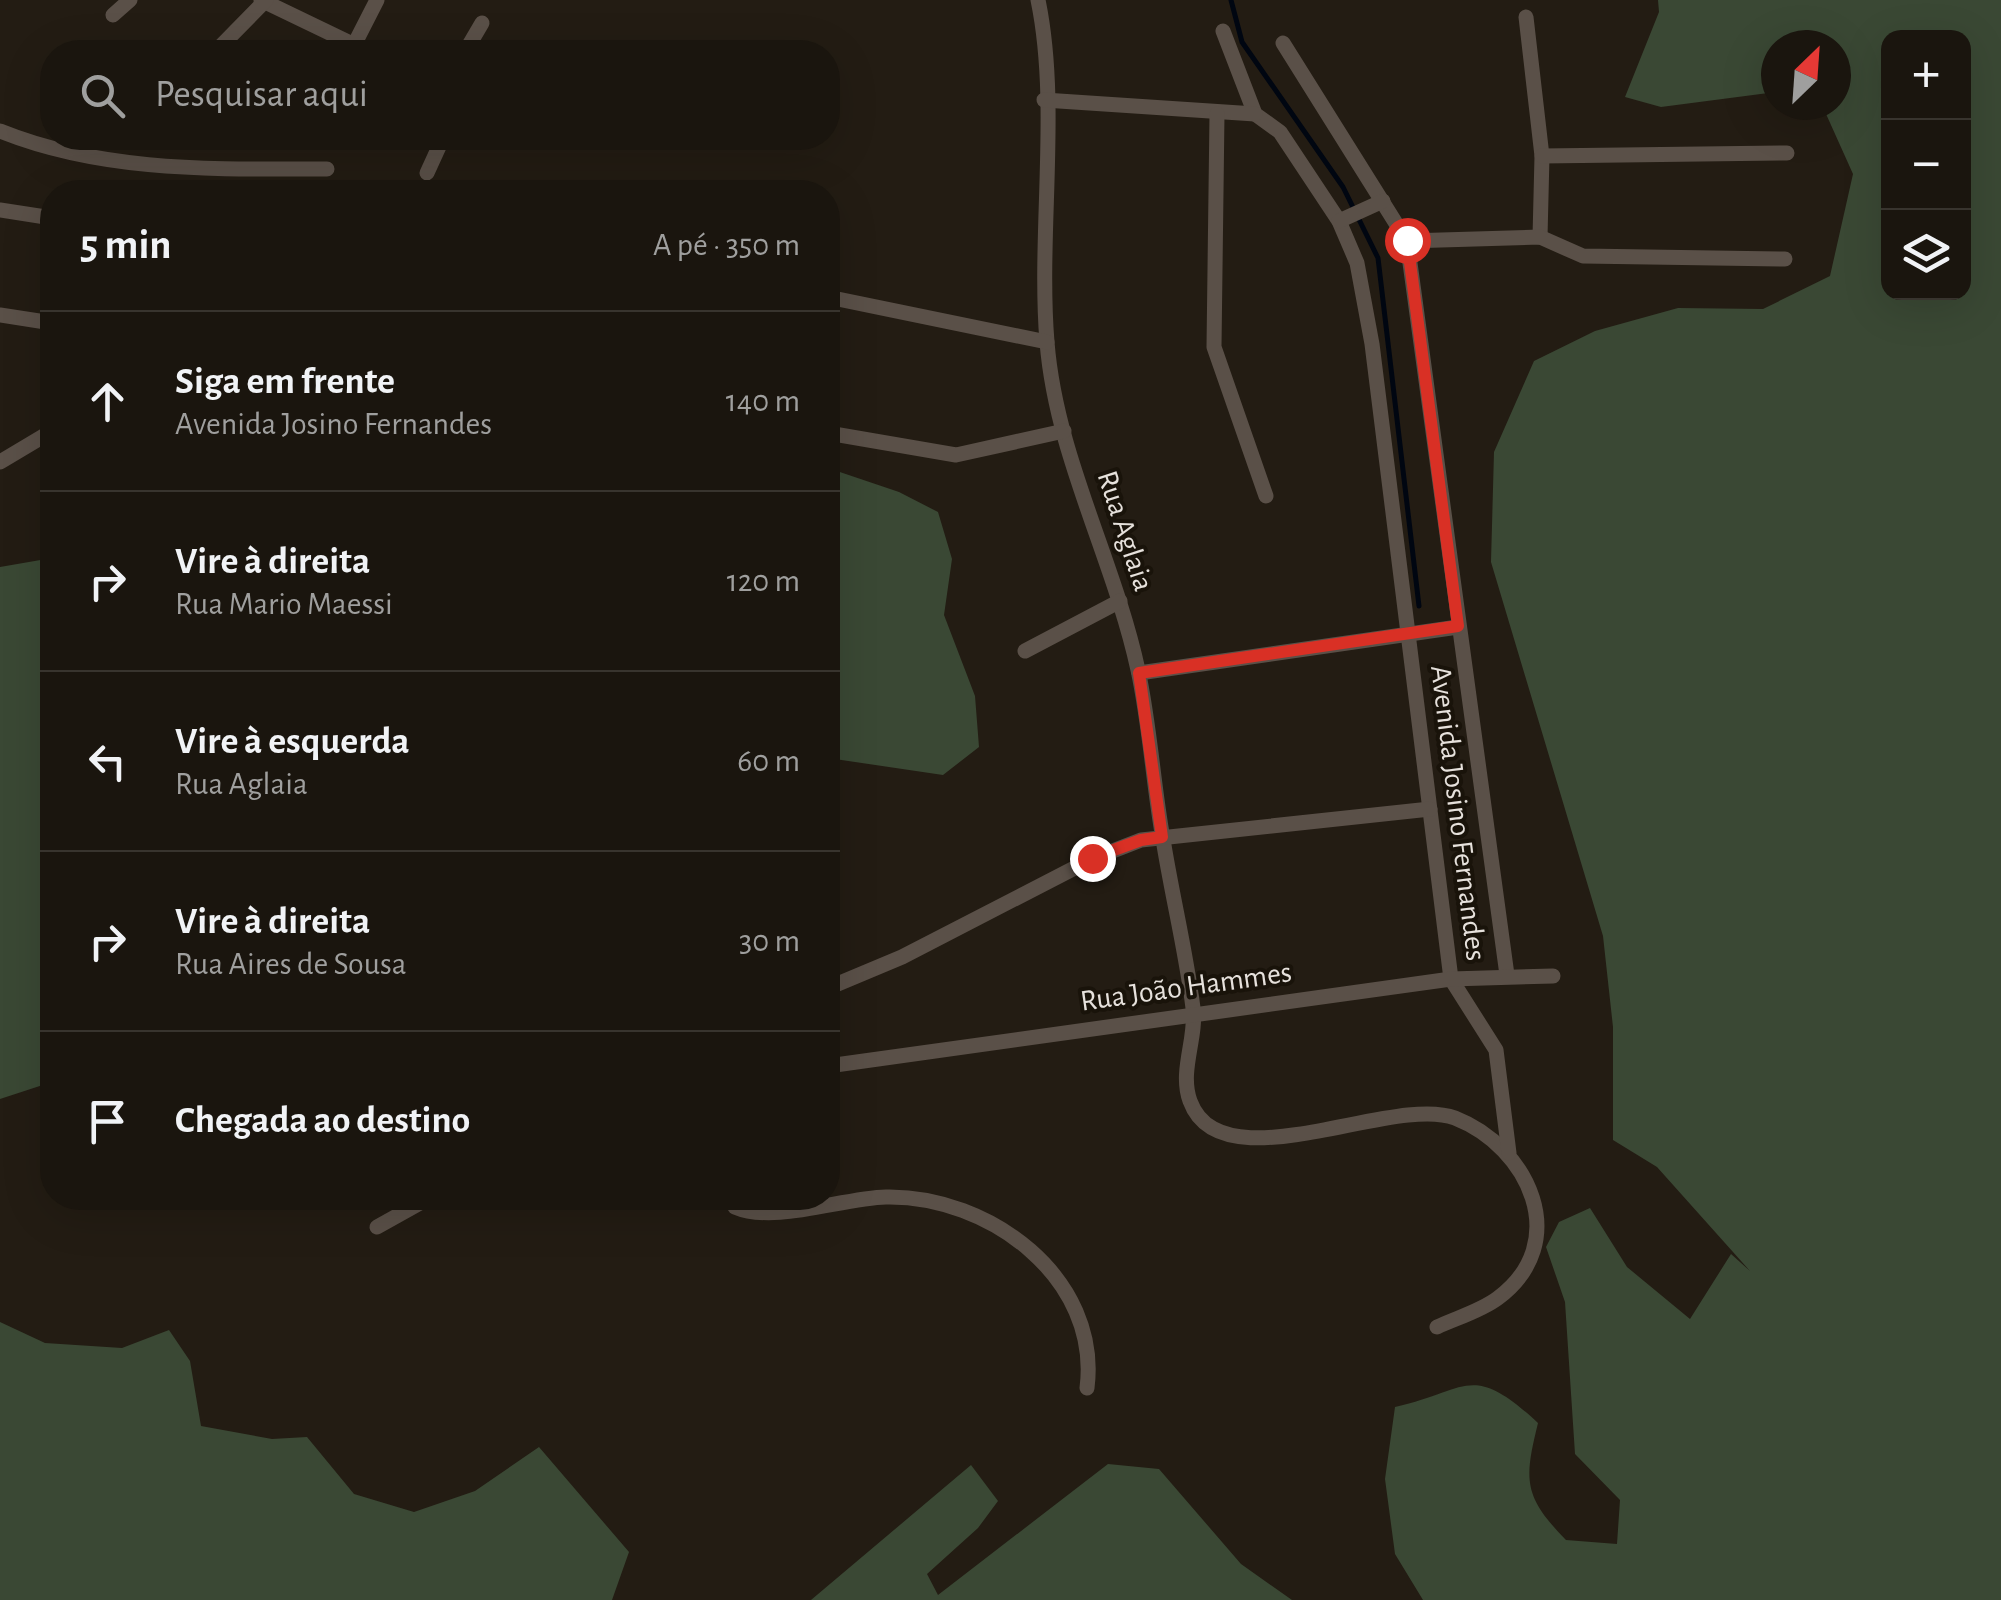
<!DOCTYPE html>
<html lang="pt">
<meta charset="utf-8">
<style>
body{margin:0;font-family:"Alegreya Sans",sans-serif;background:#27221c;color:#f1f3f6}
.controls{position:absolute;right:30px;top:30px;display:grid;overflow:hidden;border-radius:20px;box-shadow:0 10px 40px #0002}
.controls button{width:90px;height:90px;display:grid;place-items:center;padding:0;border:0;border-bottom:2px solid #38342e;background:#1a150e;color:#f1f3f6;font:50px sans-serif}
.compass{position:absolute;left:1761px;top:30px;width:90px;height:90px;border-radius:50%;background:#1a150e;box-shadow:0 10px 40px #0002;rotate:25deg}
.stop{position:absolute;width:30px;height:30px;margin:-22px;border:8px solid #d93025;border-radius:50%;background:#fff}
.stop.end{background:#d93025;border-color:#fff;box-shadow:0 2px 10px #0008}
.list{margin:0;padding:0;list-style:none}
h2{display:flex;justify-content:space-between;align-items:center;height:130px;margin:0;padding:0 40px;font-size:42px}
h2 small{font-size:32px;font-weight:400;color:#9f9f9e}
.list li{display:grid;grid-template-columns:65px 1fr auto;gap:30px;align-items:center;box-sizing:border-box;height:180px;padding:0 40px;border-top:2px solid #38342e}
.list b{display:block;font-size:38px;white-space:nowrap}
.list p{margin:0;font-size:32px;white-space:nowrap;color:#9f9f9e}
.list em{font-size:32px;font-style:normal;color:#9f9f9e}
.icon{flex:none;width:55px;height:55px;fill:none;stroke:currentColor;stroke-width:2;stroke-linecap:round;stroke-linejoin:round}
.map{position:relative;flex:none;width:2001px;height:1600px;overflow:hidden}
.search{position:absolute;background:#1a150e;box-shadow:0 10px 40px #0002;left:40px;top:40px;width:800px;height:110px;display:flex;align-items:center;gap:25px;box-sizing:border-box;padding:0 35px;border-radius:40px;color:#9f9f9e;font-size:38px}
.panel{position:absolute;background:#1a150e;box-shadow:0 10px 40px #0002;left:40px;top:180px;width:800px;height:1030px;border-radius:40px}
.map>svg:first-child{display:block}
.green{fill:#3a4834;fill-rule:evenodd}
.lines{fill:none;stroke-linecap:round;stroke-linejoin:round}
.stream{stroke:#000611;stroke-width:5}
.street{stroke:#5a5048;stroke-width:15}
.route{stroke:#d93025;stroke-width:12}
.labels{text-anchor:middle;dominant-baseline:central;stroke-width:8;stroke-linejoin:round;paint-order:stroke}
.street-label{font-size:30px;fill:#e6e1dc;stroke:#19130a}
</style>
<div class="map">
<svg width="2001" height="1600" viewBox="0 0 2001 1600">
<rect width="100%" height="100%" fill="#231c13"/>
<g class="green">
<path d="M1658,0H2001V1600H1423L1395,1554L1385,1479L1395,1407C1469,1390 1471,1361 1538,1423C1524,1480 1523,1496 1566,1540L1617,1544L1620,1500L1575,1454L1565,1302L1546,1247L1559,1222L1590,1208L1627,1267L1690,1319L1731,1254L1750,1271L1657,1167L1613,1140V1027L1603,936L1491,562L1494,452L1534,361L1595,331L1678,308L1763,309L1830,276L1853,174L1822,105H1836V45H1776V92L1661,107L1625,97L1659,12ZM1888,38H1964V292H1888Z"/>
<path d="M828,468L899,492L938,512L952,559L944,615L975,696L979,747L943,775L828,758Z"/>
<path d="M52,558V1082L0,1099V567Z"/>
<path d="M0,1322L45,1343L122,1348L169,1330L190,1361L201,1426L272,1439L307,1437L354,1494L414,1512L475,1491L539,1447L629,1552L612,1600H0Z"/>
<path d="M1108,1464L1159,1469L1241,1564L1292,1600H811L971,1465L998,1501L978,1528L927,1574L938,1595Z"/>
</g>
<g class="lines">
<path class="stream" d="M1231,0L1242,42L1343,187L1378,258L1419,606"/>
<g class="street">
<path d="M261,0L369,52"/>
<path d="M1038,0C1060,106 1038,232 1047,342C1056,456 1114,559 1138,670C1150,726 1153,783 1163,839C1172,896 1186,951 1193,1008C1197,1038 1179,1071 1190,1101C1221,1186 1392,1094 1455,1118C1529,1147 1573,1242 1498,1298C1481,1311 1456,1318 1437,1327"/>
<path d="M113,15L130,0"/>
<path d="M1526,17L1542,156L1540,237"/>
<path d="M1223,31L1255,114L1280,132L1339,221L1357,263L1372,344L1451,979L1496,1050L1509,1153"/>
<path d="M1283,43L1407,241L1507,975"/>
<path d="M354,45L377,0"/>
<path d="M215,52L266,0"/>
<path d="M465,52L482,23"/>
<path d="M1044,100L1255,114"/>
<path d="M1217,114L1214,347L1266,496"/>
<path d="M0,131C104,173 218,169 327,169"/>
<path d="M1542,156L1787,153"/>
<path d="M427,173L443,138"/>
<path d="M0,210L52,218"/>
<path d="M1339,221L1383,201"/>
<path d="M1407,241L1540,237L1583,256L1785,259"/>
<path d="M828,297L1047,342"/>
<path d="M0,315L52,323"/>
<path d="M828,433L956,455L1064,431"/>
<path d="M0,462L52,431"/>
<path d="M1025,651L1120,601"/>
<path d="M1139,673L1458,627"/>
<path d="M828,988L902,957L1092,859L1141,840L1430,809"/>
<path d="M828,1066L1451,979L1553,976"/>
<path d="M730,1198L735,1207C774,1224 842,1198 886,1197C989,1195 1101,1278 1087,1388"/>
<path d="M377,1227L429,1198"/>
</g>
</g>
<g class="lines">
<path class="route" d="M1092,858L1141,840L1162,837L1139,673L1458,626L1407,240"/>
</g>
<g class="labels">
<g class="street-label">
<text transform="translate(1125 531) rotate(72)">Rua Aglaia</text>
<text transform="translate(1458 813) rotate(83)">Avenida Josino Fernandes</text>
<text transform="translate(1186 987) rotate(-8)">Rua João Hammes</text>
</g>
</g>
</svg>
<div class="controls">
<button>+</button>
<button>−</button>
<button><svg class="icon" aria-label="layers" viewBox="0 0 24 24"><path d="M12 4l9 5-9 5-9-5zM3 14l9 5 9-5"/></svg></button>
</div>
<svg class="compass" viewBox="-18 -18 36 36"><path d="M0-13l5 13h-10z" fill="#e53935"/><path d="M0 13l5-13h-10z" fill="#9f9f9e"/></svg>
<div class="stop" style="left:1407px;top:240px"></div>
<div class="stop end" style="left:1092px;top:858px"></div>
<div class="search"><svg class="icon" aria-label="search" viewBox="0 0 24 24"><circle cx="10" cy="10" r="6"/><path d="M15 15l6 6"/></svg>Pesquisar aqui</div>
<section class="panel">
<h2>5 min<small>A pé · 350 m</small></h2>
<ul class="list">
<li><svg class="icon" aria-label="ahead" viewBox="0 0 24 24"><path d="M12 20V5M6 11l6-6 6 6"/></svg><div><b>Siga em frente</b><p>Avenida Josino Fernandes</p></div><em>140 m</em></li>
<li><svg class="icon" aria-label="right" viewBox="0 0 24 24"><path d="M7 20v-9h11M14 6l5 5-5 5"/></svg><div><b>Vire à direita</b><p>Rua Mario Maessi</p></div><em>120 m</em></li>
<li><svg class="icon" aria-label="left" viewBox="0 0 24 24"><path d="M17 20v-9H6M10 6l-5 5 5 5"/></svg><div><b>Vire à esquerda</b><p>Rua Aglaia</p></div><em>60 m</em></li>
<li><svg class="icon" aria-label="right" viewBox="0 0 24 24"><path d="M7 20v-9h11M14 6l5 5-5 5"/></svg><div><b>Vire à direita</b><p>Rua Aires de Sousa</p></div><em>30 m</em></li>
<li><svg class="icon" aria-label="arrive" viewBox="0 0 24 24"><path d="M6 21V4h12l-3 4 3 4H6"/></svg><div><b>Chegada ao destino</b></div></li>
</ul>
</section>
</div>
